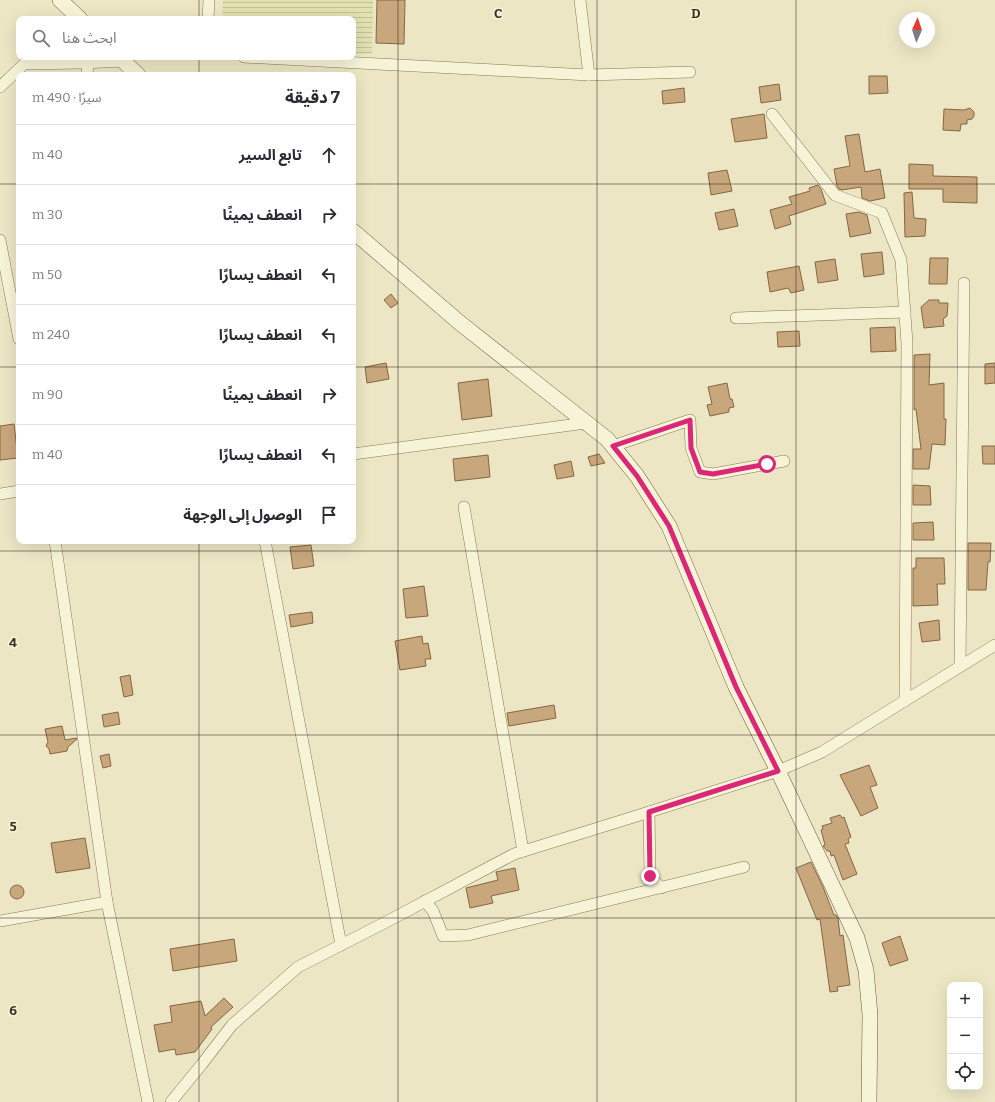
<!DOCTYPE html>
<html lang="ar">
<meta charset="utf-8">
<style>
body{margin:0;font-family:Bitter,"Noto Sans Arabic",serif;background:#f2f2f3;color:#2b2b33;direction:rtl}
.controls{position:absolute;right:12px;bottom:12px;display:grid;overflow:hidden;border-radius:8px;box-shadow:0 4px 16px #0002}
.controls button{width:36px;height:36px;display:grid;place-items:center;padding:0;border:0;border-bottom:1px solid #e1e1e2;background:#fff;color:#2b2b33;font:20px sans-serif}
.compass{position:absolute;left:899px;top:12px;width:36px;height:36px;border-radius:50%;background:#fff;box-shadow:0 4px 16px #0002;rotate:3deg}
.stop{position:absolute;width:12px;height:12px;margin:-9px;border:3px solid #db2777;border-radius:50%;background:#fff}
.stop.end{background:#db2777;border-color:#fff;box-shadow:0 1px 4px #0008}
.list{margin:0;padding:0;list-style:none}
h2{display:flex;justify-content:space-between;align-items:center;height:52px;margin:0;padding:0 16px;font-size:17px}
h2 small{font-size:13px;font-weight:400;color:#7c7c81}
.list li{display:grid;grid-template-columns:26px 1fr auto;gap:12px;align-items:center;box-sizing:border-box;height:60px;padding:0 16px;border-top:1px solid #e1e1e2}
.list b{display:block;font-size:15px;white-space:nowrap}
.list em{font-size:13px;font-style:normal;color:#7c7c81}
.icon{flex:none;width:22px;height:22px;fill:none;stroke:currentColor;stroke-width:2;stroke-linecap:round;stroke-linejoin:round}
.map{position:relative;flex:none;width:995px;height:1102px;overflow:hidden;direction:ltr}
.search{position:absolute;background:#fff;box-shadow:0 4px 16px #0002;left:16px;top:16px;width:340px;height:44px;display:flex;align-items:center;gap:10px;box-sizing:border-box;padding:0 14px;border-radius:8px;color:#7c7c81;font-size:15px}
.panel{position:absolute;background:#fff;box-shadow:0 4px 16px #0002;left:16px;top:72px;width:340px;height:472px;border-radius:8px;direction:rtl}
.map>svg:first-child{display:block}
.farmland{fill:url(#farmland-rules)}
.building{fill:#c9a77c;stroke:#856642}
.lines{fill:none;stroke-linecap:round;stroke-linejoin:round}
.street-casing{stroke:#86795b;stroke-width:12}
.secondary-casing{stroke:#685a3f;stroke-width:16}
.street{stroke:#f7f3d7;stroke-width:11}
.secondary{stroke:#f7f3d7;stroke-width:15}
.route{stroke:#db2777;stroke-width:5}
.grid{fill:none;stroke:#372e1f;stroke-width:1;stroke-opacity:0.55}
.grid-label{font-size:13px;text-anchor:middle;font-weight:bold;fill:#372e1f;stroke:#f4f0d4;stroke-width:3.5;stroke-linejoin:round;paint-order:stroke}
</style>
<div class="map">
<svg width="995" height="1102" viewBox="0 0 995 1102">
<defs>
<pattern id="farmland-rules" width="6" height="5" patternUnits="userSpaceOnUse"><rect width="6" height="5" fill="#e2e1b2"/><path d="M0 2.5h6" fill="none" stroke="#c2c199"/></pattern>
</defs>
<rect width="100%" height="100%" fill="#ece6c4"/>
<path class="farmland" d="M223,0H373L372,54H353V19H222Z"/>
<g class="building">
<path d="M377,0H405L404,44L376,43Z"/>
<path d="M869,76H887L888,93L869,94Z"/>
<path d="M779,84L781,100L761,103L759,87Z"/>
<path d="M684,88L685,102L663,104L662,91Z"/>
<path d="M970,108L974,112V116L972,119L967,120V124H961L960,131L943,130L944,109L964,110Z"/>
<path d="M764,114L767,138L735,142L731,119Z"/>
<path d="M859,134L865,172L880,169L885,198L870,201L862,198L861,187L842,190L839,189L837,186L834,169L850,166L845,136Z"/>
<path d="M909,164L933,165V176L977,177V203L943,202V189H909Z"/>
<path d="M727,170L732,191L711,195L708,173Z"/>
<path d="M818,185L821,189L826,204L789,216L791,224L775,229L770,210L792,204L789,197L810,191L809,188Z"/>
<path d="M912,192L914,218L926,219L925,236L905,237L904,193Z"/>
<path d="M734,209L738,226L719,230L715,213Z"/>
<path d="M859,212L867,215L871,233L850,237L846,214Z"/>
<path d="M882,252L884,274L864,277L861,254Z"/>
<path d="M930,258H948L947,284H929Z"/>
<path d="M835,259L838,280L818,283L815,262Z"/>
<path d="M799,266L804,290L791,293L788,288L770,292L767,272Z"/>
<path d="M391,294L398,303L391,308L384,300Z"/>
<path d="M929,300H939V303H948L947,316L943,319L944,326L924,328L921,307Z"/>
<path d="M895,327L896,351L871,352L870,328Z"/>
<path d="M799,331L800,346L778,347L777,332Z"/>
<path d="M930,354L929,385L944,383V419H946L945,445L932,444L929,469H913V449H921L916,409L914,410V355Z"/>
<path d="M386,363L389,379L367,383L365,367Z"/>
<path d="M995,363V383L985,384V364Z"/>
<path d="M488,379L492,416L462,420L458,383Z"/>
<path d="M727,383L730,399H732L734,407L729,408V412L710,416L707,405L712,404L708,387Z"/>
<path d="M14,424L18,458L0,460V426Z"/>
<path d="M982,446H995V464H983Z"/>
<path d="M599,454L605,463L591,466L588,457Z"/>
<path d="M488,455L490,477L455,481L453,459Z"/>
<path d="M571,461L574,476L557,479L554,465Z"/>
<path d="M913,485L930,486L931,505H913Z"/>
<path d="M933,522L934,540H913V523Z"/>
<path d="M968,543H991L990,562H988L986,590H968Z"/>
<path d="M311,545L314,566L293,569L290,547Z"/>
<path d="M916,558H944L945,584H937L938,605L913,606V568H916Z"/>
<path d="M424,586L428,616L406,618L403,589Z"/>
<path d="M312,612L313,623L291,627L289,615Z"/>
<path d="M939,620L940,640L922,642L919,623Z"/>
<path d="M422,636L423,644L428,643L431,659H425L426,666L400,670L395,641Z"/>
<path d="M130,675L133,695L124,697L120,677Z"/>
<path d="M554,705L556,718L509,726L507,713Z"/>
<path d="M118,712L120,724L104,727L102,715Z"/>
<path d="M62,726L65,740L76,738L77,739L68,747L67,751L50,754L49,749L46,746L48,742L45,729Z"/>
<path d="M109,754L111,766L103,768L100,756Z"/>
<path d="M869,765L877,785L870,787L878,808L861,816L840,775Z"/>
<path d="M840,815L842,818L844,817L851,837L848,839L849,843L845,844L857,874L843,880L834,855L831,856L830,851H827L823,846L825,845L821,830L823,829L822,826L832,823L830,818Z"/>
<path d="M85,838L90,868L56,873L51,843Z"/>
<path d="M811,862L823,887L834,915H836L838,918L840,936L843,935L850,985L837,987L838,991L830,992L820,919L817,920L796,868Z"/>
<path d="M515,868L519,890L491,896L493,903L470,908L466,888L498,880L496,872Z"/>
<circle cx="17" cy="892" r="7"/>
<path d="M900,936L908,960L890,966L882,943Z"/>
<path d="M234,939L237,961L173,971L170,949Z"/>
<path d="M224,998L233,1007L211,1027L212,1029L195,1052L176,1055L175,1049L159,1052L154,1025L172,1022L170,1006L201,1001L205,1016Z"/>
</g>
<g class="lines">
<defs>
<g id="street">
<path d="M208,19L209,0"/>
<path d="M244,57L589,75L580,0"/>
<path d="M87,75L88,63"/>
<path d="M589,75L690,72"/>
<path d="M0,87L24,64L82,63L123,61"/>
<path d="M772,114L835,195L882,213L901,260L907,343L905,701"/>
<path d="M0,240L19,339"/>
<path d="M736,318L905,312"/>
<path d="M613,446L690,420L691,448L700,472L713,474L784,461"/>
<path d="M353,454L586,423"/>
<path d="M0,494L19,491"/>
<path d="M464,507L523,851"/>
<path d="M55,541L107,902L148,1102"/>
<path d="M265,541L341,945"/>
<path d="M960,666L964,283"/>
<path d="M649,812L650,876L661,888"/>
<path d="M425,901L433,911L443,936L468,935L744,867"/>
<path d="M0,921L107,902"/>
<path d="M171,1102L202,1064L232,1025L298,967L388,921L514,854L627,819L778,771L822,752L995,645"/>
</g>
<g id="secondary">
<path d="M60,0L80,19"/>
<path d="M119,57L138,75"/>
<path d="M353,231L460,323L607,439L637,476L669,526L736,687L778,771L857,938L866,970L870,1015L869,1102"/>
</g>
</defs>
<use href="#street" class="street-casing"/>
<use href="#secondary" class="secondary-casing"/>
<use href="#street" class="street"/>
<use href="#secondary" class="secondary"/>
</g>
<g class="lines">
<path class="route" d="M650,876L649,812L778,771L736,687L669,526L637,476L613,446L690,420L691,448L700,472L713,474L767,464"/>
</g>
<path class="grid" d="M199,0V19M398,0V1102M597,0V1102M796,0V1102M199,57V75M0,184H19M353,184H995M0,367H19M353,367H995M199,541V1102M0,551H995M0,735H995M0,918H995"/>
<g class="grid-label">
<text x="498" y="18">C</text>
<text x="696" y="18">D</text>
<text x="13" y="647">4</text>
<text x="13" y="831">5</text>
<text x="13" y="1015">6</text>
</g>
</svg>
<div class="controls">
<button>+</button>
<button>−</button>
<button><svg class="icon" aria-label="locate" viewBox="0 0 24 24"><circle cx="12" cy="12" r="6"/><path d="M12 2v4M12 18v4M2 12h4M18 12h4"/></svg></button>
</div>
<svg class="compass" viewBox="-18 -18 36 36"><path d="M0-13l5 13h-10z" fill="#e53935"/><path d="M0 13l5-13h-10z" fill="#7c7c81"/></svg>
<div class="stop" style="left:767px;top:464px"></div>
<div class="stop end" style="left:650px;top:876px"></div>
<div class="search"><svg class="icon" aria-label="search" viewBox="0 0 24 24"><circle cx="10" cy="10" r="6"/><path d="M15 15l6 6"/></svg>ابحث هنا</div>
<section class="panel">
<h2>7 دقيقة<small>سيرًا · 490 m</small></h2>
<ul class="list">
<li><svg class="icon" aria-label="ahead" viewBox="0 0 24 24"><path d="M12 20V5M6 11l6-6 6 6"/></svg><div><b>تابع السير</b></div><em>40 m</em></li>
<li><svg class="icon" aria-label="right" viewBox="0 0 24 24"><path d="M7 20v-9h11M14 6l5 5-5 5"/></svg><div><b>انعطف يمينًا</b></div><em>30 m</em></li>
<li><svg class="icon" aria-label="left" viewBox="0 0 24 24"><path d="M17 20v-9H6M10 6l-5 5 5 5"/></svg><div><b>انعطف يسارًا</b></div><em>50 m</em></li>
<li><svg class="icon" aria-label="left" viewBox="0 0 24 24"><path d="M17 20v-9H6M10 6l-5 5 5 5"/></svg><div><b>انعطف يسارًا</b></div><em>240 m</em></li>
<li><svg class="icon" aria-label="right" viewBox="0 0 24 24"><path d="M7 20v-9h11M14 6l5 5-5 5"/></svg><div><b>انعطف يمينًا</b></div><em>90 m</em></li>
<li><svg class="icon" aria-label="left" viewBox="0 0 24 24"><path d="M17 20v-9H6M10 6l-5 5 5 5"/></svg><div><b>انعطف يسارًا</b></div><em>40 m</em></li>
<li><svg class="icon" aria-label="arrive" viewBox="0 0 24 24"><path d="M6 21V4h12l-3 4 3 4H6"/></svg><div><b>الوصول إلى الوجهة</b></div></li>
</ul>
</section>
</div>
